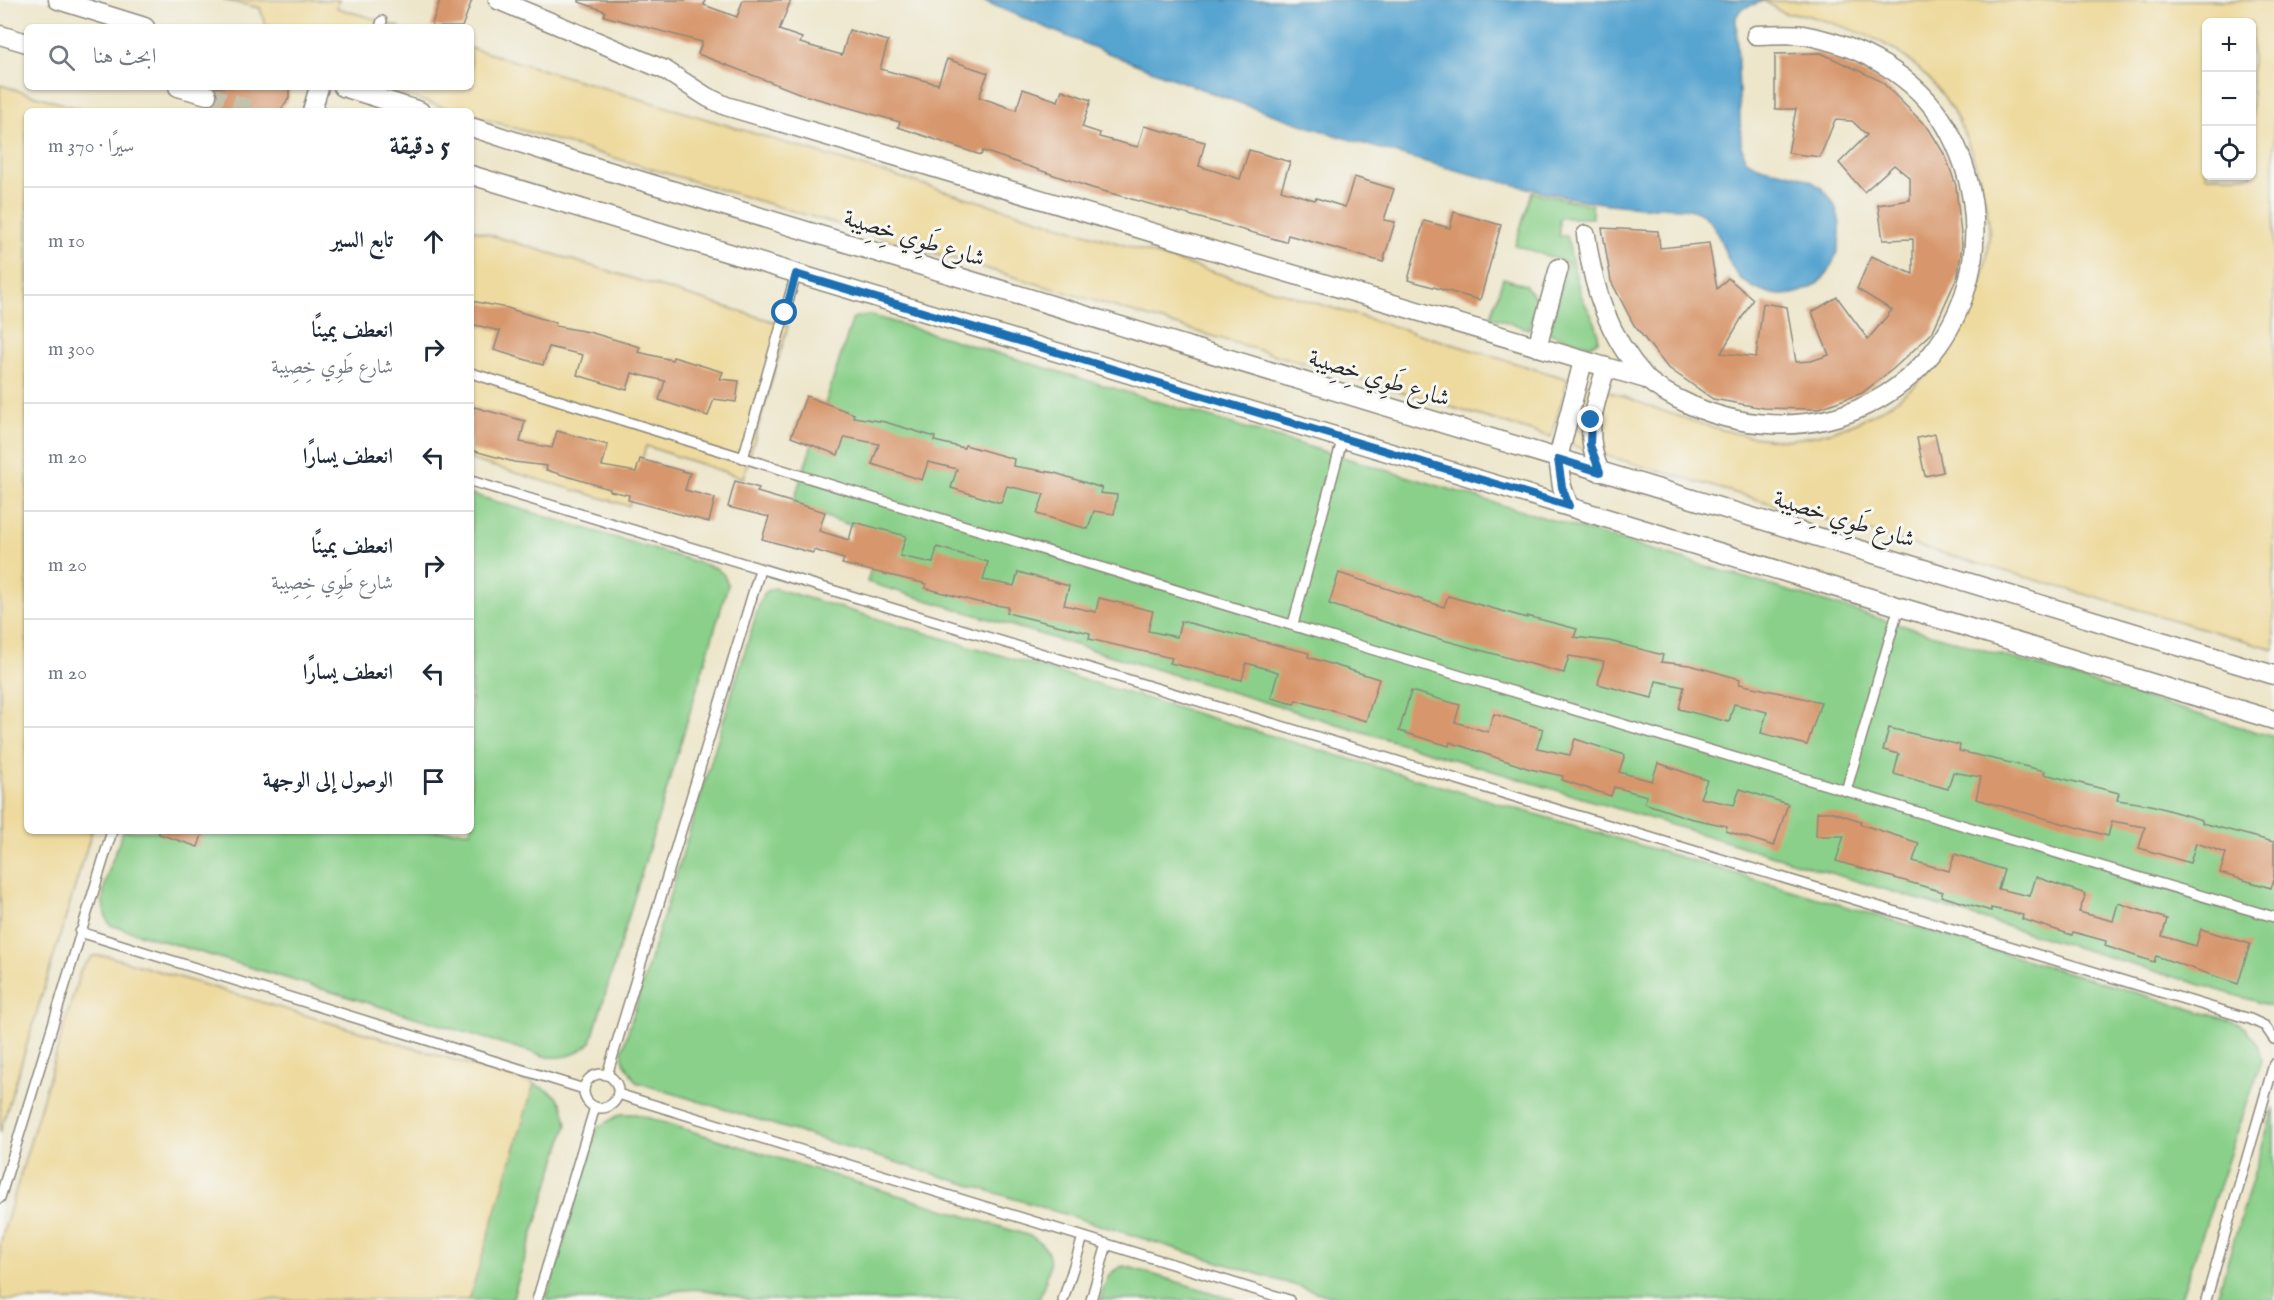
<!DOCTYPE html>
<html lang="ar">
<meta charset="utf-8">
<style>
body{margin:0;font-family:"IM FELL English",Amiri,serif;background:#f2f2f3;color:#1f2937;direction:rtl}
.controls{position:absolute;right:18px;top:18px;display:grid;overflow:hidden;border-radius:9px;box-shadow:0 2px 4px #0004}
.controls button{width:54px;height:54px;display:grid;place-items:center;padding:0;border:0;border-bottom:2px solid #e0e1e3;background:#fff;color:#1f2937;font:30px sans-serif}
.stop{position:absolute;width:18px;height:18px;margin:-14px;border:4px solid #1f6fb2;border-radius:50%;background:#fff}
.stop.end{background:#1f6fb2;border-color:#fff;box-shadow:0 2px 6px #0008}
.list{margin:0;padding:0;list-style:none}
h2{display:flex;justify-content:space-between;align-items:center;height:78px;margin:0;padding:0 24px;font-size:26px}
h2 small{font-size:20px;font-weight:400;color:#747a83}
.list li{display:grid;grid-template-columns:39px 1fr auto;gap:18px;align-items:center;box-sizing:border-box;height:108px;padding:0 24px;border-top:2px solid #e0e1e3}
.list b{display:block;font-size:22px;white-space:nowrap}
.list p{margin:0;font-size:20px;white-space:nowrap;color:#747a83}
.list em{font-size:20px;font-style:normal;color:#747a83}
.icon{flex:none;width:33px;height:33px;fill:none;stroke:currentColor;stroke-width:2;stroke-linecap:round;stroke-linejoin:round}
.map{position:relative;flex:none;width:2274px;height:1300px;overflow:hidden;direction:ltr}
.search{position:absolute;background:#fff;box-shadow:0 2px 4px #0004;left:24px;top:24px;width:450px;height:66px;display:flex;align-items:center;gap:15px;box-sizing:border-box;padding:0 21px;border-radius:9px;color:#747a83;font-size:22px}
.panel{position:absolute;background:#fff;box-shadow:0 2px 4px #0004;left:24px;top:108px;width:450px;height:726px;border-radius:9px;direction:rtl}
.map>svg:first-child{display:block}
.green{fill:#8ad08a;stroke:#5a7e5a;stroke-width:1.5}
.sand{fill:#eeda9e;stroke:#8c8264;stroke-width:1.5;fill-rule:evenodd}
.water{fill:#56a4d0;stroke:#40687e;stroke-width:1.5}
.building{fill:#d7966c}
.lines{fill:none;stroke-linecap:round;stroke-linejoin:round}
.minor-tunnel{stroke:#c6c1ab;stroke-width:18;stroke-dasharray:18 9;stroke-linecap:butt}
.service-casing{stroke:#8c887b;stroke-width:12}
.minor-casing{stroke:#8c887b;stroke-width:21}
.service{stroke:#fff;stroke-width:9}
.minor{stroke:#fff;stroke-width:18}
.route{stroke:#1f6fb2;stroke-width:8}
.labels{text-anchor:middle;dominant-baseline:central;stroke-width:6;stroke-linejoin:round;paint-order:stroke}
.street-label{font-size:24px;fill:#2b2b2b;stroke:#f6f6f2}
</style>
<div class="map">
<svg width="2274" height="1300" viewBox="0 0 2274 1300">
<rect width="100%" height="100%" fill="#f6f6f2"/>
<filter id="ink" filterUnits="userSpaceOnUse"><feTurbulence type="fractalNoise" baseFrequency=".0167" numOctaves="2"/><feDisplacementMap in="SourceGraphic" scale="12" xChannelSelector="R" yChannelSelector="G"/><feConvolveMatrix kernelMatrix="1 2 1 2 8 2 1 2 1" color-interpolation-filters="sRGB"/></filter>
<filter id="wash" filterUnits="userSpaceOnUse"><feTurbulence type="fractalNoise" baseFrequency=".008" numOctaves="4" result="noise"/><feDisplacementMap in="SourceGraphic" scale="24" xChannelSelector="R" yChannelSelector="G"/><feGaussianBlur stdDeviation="1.35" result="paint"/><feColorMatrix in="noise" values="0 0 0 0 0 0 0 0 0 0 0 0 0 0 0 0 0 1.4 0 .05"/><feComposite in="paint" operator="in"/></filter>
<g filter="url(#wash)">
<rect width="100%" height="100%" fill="#ede6cb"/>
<g class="green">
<path d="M1532,192L1592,205V218H1559V236H1567C1571,257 1575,277 1582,297C1588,312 1600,324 1598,341L1590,346L1549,333L1568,263L1515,245Z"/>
<path d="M1503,278L1525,285L1538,301L1529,329L1491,317Z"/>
<path d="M870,315L2274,737V1007L867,582L881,535L792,506L853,318Z"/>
<path d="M471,494L716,568L724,575L728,585L591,1042C577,1056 566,1058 547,1057L110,925C92,898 114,859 123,831H471Z"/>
<path d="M774,588L2235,1022C2252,1031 2259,1042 2262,1060L2180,1300H1342L636,1082L624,1062L622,1051L760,602L765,592Z"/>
<path d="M534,1084C559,1095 563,1098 567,1125L512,1300H469Z"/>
<path d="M2274,1107V1300H2216Z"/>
<path d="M621,1114H636L1030,1236C1062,1253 1047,1272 1039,1300H749C713,1289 682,1283 647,1300H546L598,1127Z"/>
<path d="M1123,1266L1132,1268L1236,1300H1100C1105,1284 1106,1272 1123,1266Z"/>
</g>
<g class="sand">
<path d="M223,0H339L337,8L401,27H266L260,8Z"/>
<path d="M2274,0V649L1573,446L1569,433L1585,383C1640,401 1738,445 1794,439C1898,427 1983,341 1989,237C1990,215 1983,191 1977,170C1968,139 1955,107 1932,82C1894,40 1858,31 1806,15C1799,13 1791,15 1784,13C1778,12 1770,4 1765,1ZM2206,22H2252V176H2206Z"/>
<path d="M471,48L1568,379L1551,437L471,115V111H457L376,87H471Z"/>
<path d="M0,85L86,111H27V831H92L0,1133Z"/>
<path d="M471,229L788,326L743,478L646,446L629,506L471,460Z"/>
<path d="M93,956H108L534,1084L469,1300H0V1244L81,969Z"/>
</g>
<path class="water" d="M982,0H1766L1741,9L1736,17L1741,142L1745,159C1763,172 1782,169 1802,177C1845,194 1849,238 1827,273C1817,289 1791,298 1773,294C1709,282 1736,220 1689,209C1673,206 1655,208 1639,207C1617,205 1594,203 1573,198C1368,155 1173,84 982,0Z"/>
<g id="blocks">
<g class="building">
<path d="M440,0H472L462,27H431Z"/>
<path d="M579,0H705L704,5L737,17L743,0H791L779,30L802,38L800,43L842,55L849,30L888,41L880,69L938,84L947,59L988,73L979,97L1016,110L1023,89L1058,101L1062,90L1091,100L1082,127L1100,133L1099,137L1138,147L1144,126L1205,142L1199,166L1240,179L1249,150L1290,162L1281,190L1315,200L1316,198L1345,207L1354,177L1394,189L1384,220L1395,222L1383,262L1288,235L1286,242L1092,188L983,151L981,155L898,127L900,122L804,95L698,54L702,42L604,16L605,11L579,2Z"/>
<path d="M1821,53L1881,81L1929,129L1946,157L1956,186L1962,245L1958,275L1932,333L1893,369L1862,393L1817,409L1764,408L1713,399L1667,367L1634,325L1611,281L1602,228L1658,231L1660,248L1709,243L1717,289L1728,278L1753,299L1721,353L1756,357L1763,303L1787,307L1796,362L1811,361L1829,355L1812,312L1837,297L1868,339L1892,310L1857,289L1871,256L1913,274V239L1883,240L1878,205L1910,200V178L1894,165L1864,192L1839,163L1867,135L1852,121L1835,120L1820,157L1788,153L1796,109H1775V54Z"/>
<path d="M215,87H289V98L280,111H206V106L214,103L218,99Z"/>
<path d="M1454,212L1501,225L1480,300L1408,280L1424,221L1450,228Z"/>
<path d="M471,301L507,308L556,323L555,326L589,332L640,347L638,352L672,360L673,357L723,372L720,379L739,381L736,402L714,399L708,416L659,400L665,381L632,373L627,390L577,375L583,355L549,347L543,365L494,350L500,331L471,324Z"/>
<path d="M806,396L854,414L853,417L885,422L935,437L934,441L964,448L965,445L1014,459L1013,466L1055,473L1102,488L1100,493L1117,495L1114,514L1094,511L1088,529L1037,514L1044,494L1007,486L1001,503L951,488L957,469L928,462L922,480L872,464L879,444L845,437L838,455L791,437Z"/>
<path d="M474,407L525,421L520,442L552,448L557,431L608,445L602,466L636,472L640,459L690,473L685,490L715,498L709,522L628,500L629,495L610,491V489L546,470L547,466L514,462L471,450V418Z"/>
<path d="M1935,434L1943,472L1925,476L1917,438Z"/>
<path d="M735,481L759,488L757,492L825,512L819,531L849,540L854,522L906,536L900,556L933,563L937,547L988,562L983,580L1014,586L1018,572L1069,586L1064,605L1096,612L1099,598L1153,611L1148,631L1177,637L1181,621L1309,653L1308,657L1379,679L1366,721L1296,700L1294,704L1271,698L1278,672L1246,663L1242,680L1170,663L1172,658L1089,639L1090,633L1007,613L1008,607L977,602L925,588L927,584L842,564L844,559L814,550L813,553L762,539L769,517L728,507Z"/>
<path d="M1339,573L1444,607L1448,596L1527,618V616L1577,629L1574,637L1609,641L1663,655L1661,662L1690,665L1740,679L1739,684L1821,702L1807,745L1761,733L1767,712L1734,704L1729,722L1679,709L1684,687L1656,681L1652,698L1598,684L1604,661L1569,656L1564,673L1425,635L1329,604Z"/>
<path d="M1411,691L1460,705L1455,722L1488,732L1494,714L1543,729L1537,748L1570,755L1575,739L1625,755L1619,772L1652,781L1658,763L1707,780L1700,798L1734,805L1740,789L1788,804L1774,846L1726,831L1727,826L1689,818L1644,803L1647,796L1614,787L1611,796L1562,780L1563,776L1530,769L1450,742L1449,746L1399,731Z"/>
<path d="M1889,728L1960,745L1959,751L2045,771L2044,774L2119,793L2117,800L2151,805L2202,820V823L2274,842V879L2271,888L2220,873L2226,853L2196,843L2190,863L2139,848L2145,827L2112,821L2108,836L1976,799L1981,777L1953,772L1948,789L1894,774L1899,754L1883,750Z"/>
<path d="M1817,812H1833L1861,821L1860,824L1919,843L1913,861L1949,871L1955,854L2004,870L1998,889L2030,896L2036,877L2086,894L2079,912L2113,921L2118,903L2167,919L2162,936L2196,946L2201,929L2250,944L2238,984L2156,956L2154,962L2105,946L2106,941L2073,932L2072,935L2022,919L2023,915L1991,908V911L1941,896L1943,892L1836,861L1844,836H1816Z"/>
<path d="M159,831H203L198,847L159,834Z"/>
</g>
</g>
</g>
<g filter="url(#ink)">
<use href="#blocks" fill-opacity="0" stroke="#8c887b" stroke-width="1.5"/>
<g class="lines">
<path class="minor-tunnel" d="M207,95L258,111"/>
<defs>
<g id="service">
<path d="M380,27L382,21"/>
<path d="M471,373C1070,561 1672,740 2274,917"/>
<path d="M743,458L796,274"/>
<path d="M471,481L2250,1019L2265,1026L2274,1039"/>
<path d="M1293,624L1343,437"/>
<path d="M1846,791L1899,606"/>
<path d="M80,932L584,1089"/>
<circle cx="601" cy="1091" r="17"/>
<path d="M607,1075L760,570"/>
<path d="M618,1094L1289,1300"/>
<path d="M0,1198L112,831"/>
<path d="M537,1300L595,1107"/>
<path d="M1063,1300L1083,1237"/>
<path d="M1091,1300L1107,1244"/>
<path d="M2206,1300L2274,1064"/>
</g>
<g id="minor">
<path d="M58,0L145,27"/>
<path d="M498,0L665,70L707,97L726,106L1646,379"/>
<path d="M0,35L27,43"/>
<path d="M178,87L207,95"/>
<path d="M343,87L420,111"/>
<path d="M312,111L319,87"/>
<path d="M471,127L582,163L2274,675"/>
<path d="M471,175L2274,720"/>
<path d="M1586,235C1593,288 1608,336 1645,377C1653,386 1668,394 1680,400C1737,429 1808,434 1867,405C1973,353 2003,225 1946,126C1916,75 1859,45 1803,35C1788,33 1771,35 1756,35"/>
<path d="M1537,347L1559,268"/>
<path d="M1600,472C1582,431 1595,407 1606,367"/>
<path d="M1569,506L1562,487L1558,458L1583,361"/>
</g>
</defs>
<use href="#service" class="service-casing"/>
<use href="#minor" class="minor-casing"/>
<use href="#service" class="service"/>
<use href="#minor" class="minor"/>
</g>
</g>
<g class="lines" filter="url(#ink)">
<path class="route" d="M785,313L796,274L1569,506L1562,487L1558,459L1600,472L1590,445L1591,420"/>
</g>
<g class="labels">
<g class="street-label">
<text transform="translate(914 239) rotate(17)">شارع طَوِي خِصِيبة</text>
<text transform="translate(1379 379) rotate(17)">شارع طَوِي خِصِيبة</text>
<text transform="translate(1844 520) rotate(17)">شارع طَوِي خِصِيبة</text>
</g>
</g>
</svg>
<div class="controls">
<button>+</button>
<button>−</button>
<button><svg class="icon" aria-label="locate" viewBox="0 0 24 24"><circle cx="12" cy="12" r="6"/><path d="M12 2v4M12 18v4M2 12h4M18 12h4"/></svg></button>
</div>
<div class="stop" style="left:785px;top:313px"></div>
<div class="stop end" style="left:1591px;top:420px"></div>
<div class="search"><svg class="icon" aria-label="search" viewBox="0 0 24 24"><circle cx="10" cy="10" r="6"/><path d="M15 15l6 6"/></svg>ابحث هنا</div>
<section class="panel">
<h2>5 دقيقة<small>سيرًا · 370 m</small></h2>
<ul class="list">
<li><svg class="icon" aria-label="ahead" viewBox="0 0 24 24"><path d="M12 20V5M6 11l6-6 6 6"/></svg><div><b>تابع السير</b></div><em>10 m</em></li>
<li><svg class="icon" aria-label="right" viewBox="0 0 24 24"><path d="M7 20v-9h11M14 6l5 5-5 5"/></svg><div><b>انعطف يمينًا</b><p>شارع طَوِي خِصِيبة</p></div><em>300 m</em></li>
<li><svg class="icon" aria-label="left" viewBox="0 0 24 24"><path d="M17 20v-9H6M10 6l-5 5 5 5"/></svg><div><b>انعطف يسارًا</b></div><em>20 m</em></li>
<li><svg class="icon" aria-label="right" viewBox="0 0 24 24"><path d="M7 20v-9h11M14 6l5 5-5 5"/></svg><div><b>انعطف يمينًا</b><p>شارع طَوِي خِصِيبة</p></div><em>20 m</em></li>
<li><svg class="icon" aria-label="left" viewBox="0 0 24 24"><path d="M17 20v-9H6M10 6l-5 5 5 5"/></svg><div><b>انعطف يسارًا</b></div><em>20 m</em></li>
<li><svg class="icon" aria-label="arrive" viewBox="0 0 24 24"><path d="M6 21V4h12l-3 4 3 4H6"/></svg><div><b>الوصول إلى الوجهة</b></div></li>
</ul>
</section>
</div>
